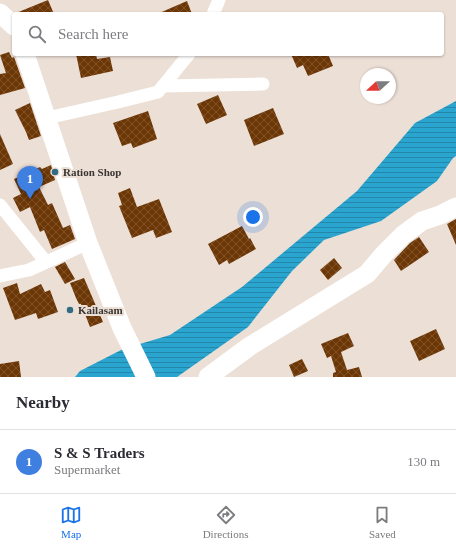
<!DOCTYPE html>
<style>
body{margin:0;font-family:"Times New Roman",serif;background:#f2f2f3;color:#2b2b33}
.compass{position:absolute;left:360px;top:68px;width:36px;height:36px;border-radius:50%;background:#fff;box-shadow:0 1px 3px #0004;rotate:249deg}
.you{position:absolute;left:253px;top:217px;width:14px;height:14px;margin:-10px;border:3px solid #fff;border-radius:50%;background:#1a73e8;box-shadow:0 0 0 6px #1a73e833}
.badge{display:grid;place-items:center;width:26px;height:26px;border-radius:50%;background:#1a73e8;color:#fff;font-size:13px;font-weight:700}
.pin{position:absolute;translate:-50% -33px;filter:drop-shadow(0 1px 2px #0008)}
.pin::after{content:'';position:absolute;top:21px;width:14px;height:12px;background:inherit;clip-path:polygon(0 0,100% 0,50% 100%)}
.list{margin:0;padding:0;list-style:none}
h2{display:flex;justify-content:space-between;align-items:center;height:52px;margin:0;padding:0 16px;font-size:17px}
h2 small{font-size:13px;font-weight:400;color:#7c7c81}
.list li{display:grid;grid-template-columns:26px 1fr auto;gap:12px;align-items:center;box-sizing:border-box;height:64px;padding:0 16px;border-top:1px solid #e1e1e2}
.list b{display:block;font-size:15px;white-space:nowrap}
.list p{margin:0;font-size:13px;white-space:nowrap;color:#7c7c81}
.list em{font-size:13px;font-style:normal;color:#7c7c81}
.icon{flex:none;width:22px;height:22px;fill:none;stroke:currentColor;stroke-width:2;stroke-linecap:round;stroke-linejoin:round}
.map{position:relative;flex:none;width:456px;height:377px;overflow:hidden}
.search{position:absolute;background:#fff;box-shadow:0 1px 3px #0004;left:12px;right:12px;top:12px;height:44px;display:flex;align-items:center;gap:10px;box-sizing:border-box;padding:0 14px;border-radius:4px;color:#7c7c81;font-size:15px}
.sheet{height:116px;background:#fff}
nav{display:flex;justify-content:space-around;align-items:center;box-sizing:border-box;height:56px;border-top:1px solid #e1e1e2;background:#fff;font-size:11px;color:#7c7c81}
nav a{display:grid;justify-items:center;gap:2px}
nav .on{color:#1a73e8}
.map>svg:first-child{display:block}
.water{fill:url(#water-rules)}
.building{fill:url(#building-cross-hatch)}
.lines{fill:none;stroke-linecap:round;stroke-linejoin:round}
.street{stroke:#fff;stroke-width:13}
.secondary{stroke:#fff;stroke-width:19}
.poi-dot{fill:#316c84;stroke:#ecdfd6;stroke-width:1.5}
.labels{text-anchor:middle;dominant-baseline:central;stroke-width:4;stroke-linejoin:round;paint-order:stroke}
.poi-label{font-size:11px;font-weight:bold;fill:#3a3532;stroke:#ecdfd6;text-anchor:start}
</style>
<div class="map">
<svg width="456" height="377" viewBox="0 0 456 377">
<defs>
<pattern id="water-rules" width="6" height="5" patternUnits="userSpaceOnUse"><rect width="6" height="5" fill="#29a5d0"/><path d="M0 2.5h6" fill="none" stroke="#2487a9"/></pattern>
<pattern id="building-cross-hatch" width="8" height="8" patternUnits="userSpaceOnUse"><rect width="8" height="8" fill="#6d3605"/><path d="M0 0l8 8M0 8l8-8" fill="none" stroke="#7e522b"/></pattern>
</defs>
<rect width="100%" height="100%" fill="#ecdfd6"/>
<path class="water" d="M456,101V156L453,158L437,181L381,221L324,240L292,271L248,327L177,377H75L80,371L123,349L170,335L242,287L357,191L415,123Z"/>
<g class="building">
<path d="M48,0L54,14H17L16,13Z"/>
<path d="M187,1L192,14H157Z"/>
<path d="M9,52L12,58L14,57L25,88L0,95V74L6,73L0,55Z"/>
<path d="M76,54H96L97,59L110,57L113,71L81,78Z"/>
<path d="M291,54H328L333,66L308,76L303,65L297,68Z"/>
<path d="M218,95L227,115L206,124L197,104Z"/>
<path d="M30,103L41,136L29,140L26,132L15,110Z"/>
<path d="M273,108L284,134L254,146L244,120Z"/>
<path d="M148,111L157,139L133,148L131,143L122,146L113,123Z"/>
<path d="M0,134L13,164L0,170Z"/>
<path d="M51,165L55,180L39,187L48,205L52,203L63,228L70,225L75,239L52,249L44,230L40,232L30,207L20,212L13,198L21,194L14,179L40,167L42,169Z"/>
<path d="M130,188L137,207L159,199L172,232L156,238L153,230L132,238L119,206L122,205L118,193Z"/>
<path d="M456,219V245L447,224Z"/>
<path d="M242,226L249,239L250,238L256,249L229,264L227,260L219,265L208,244Z"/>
<path d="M419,237L429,252L401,271L394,260L410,243Z"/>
<path d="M334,258L342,268L328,280L320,270Z"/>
<path d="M65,262L75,279L65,284L55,267Z"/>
<path d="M84,278L103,322L90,327L81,304H79L76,298L70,283Z"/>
<path d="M17,283L20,294L41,284L45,292L50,290L58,312L38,319L36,313L15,320L3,288Z"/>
<path d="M436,329L445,349L419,361L410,341Z"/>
<path d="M348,333L354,346L341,352L347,370L359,367L362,377H333V373L336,372L331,356L327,358L321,344Z"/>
<path d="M302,359L308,371L294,377L289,365Z"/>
<path d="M19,361L21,377H0V364Z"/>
</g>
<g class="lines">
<g class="street">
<path d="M213,14L219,0"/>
<path d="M163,86L263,84"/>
<path d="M47,118L118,102L158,92L189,54"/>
<path d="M0,205L46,262"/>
<path d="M0,276L29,270L88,243"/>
</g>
<g class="secondary">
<path d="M0,13L14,26"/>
<path d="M25,54L88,243L122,328L146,377"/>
<path d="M208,377L250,346L367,274L384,254L403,235L422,221L440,215L456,207"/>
</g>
</g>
<g class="poi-dot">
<circle cx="55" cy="172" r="4"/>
<circle cx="70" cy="310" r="4"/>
</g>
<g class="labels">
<g class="poi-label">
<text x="63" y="172">Ration Shop</text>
<text x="78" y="310">Kailasam</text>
</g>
</g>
</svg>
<svg class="compass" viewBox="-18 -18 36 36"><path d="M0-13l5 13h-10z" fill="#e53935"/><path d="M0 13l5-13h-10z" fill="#7c7c81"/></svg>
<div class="you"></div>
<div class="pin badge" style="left:30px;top:199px;background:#3f7fe0">1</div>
<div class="search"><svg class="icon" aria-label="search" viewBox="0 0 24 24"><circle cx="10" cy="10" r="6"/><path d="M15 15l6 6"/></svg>Search here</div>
</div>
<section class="sheet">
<h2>Nearby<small></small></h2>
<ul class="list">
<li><span class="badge" style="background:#3f7fe0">1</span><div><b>S &amp; S Traders</b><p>Supermarket</p></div><em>130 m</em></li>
</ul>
</section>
<nav>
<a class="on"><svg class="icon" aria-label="map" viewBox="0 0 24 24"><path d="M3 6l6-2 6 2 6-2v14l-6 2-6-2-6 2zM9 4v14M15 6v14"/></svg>Map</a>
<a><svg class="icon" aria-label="directions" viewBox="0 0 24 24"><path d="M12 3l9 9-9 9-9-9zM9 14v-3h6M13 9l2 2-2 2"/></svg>Directions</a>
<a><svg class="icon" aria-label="saved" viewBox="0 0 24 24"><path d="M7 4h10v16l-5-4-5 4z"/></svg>Saved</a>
</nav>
